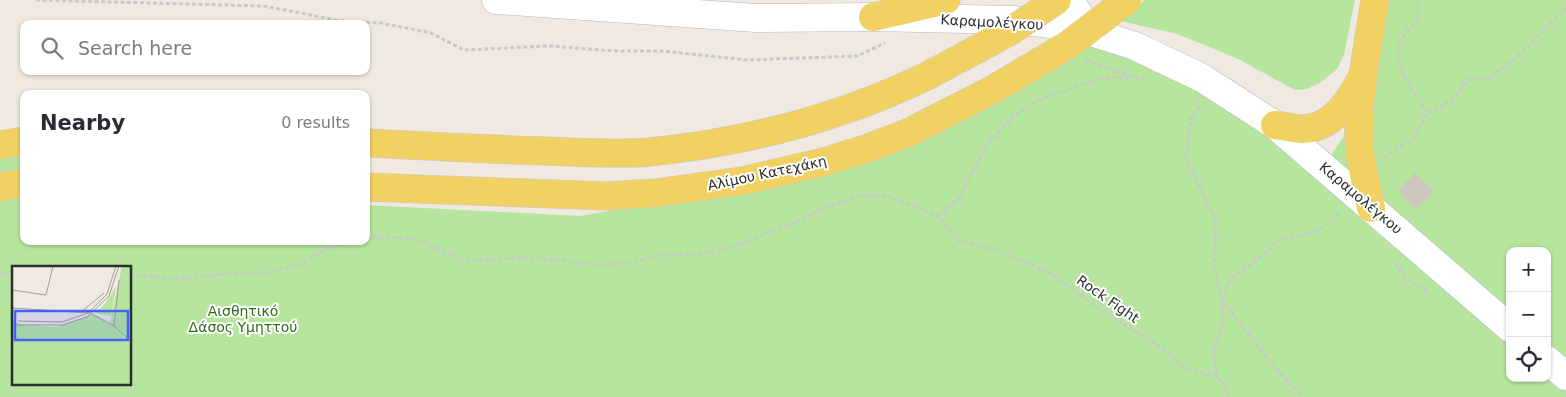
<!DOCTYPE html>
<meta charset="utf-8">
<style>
body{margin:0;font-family:"DejaVu Sans",sans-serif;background:#f2f2f3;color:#2b2b33}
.controls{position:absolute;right:15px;bottom:15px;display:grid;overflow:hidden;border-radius:10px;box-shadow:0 1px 4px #0004}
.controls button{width:45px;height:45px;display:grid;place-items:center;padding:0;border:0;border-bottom:1px solid #e1e1e2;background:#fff;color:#2b2b33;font:25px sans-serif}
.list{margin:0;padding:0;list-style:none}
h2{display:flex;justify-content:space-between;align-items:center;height:65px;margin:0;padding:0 20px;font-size:21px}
h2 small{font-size:16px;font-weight:400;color:#7c7c81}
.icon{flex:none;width:28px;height:28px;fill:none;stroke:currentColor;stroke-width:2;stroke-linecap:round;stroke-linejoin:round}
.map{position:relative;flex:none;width:1566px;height:397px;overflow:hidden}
.search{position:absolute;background:#fff;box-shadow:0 1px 4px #0004;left:20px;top:20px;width:350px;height:55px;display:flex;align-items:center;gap:12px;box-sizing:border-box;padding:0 18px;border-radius:10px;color:#7c7c81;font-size:19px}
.panel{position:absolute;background:#fff;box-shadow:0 1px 4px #0004;left:20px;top:90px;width:350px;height:155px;border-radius:10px}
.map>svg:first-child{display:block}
.green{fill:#b6e59e;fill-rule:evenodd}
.building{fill:#cbc7bf}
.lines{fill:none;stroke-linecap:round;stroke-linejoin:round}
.secondary-casing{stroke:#b4b7c1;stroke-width:29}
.primary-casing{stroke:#c9c9c9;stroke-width:29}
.path{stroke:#c9c9c9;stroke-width:3;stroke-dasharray:4 2.5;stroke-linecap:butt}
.secondary{stroke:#fff;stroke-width:28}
.primary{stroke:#f2d163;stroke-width:28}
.primary-bridge-casing{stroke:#c9c9c9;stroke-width:29;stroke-linecap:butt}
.primary-bridge{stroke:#f2d163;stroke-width:28}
.labels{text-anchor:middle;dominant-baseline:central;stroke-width:4;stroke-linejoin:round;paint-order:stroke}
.street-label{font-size:14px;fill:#2e2e2e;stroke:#fff}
.park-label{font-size:14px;fill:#2c6e1b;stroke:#fff}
.inset-road{fill:none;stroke:#a29e99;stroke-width:1}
.view{fill:#4264fb;fill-opacity:0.15;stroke:#4264fb;stroke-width:2.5}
.inset-edge{fill:none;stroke:#2e2e2e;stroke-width:2.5}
</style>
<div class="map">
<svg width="1566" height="397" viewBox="0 0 1566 397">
<rect width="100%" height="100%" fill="#efe9e1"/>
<g class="green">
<path d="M1145,0H1355L1344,55L1337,69L1321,82L1307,89L1295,90L1238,59L1207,46L1177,34L1121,21Z"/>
<path d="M1387,0H1566V397H0V148L24,157V241H366V205L580,216L804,176L1090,39L1153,61L1321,171L1373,91ZM1510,251H1547V378H1510ZM14,267H130V383H14Z"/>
</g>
<path class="building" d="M1415,173L1434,191L1416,209L1398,191Z"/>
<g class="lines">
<defs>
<g id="secondary">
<path d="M496,0L756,18L873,17L1012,20L1043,23L1091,32L1110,38L1135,46L1202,78L1275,125L1510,328"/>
<path d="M1069,0L1091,32"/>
<path d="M1547,360L1566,376"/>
</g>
<g id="primary">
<path d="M873,17L946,0"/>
<path d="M1275,125C1284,126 1294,129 1303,129C1332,128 1349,102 1361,79"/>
<path d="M366,143C425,146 485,149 544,151C579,152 615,155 650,152C747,142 841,118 929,75"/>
<path d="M0,145L24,141"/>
<path d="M0,187L24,183"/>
<path d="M366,187L606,196L655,193L742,181L827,161L868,148L910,132L994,89"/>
<path d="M1371,208C1367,187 1361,166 1359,144C1357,96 1368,47 1375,0"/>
</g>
</defs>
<use href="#secondary" class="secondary-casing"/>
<use href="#primary" class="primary-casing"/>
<g class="path">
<path d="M36,0L264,6L342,21L381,23L431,33L464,50L549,46L615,51H662L748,60L857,56L885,43"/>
<path d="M1086,60L1136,78L1144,79"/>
<path d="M1200,106L1191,118L1186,158L1216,222L1214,264L1222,301L1272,364L1303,397"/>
<path d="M1428,113L1452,100L1467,80L1489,78L1515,59L1566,8"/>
<path d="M1384,157L1414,138L1428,113C1410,88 1398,74 1398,42L1409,29L1419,22L1418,0"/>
<path d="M938,216L960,197L986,146L1013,117L1037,101L1097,79L1114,77L1130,78"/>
<path d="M366,238L389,237L419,240L465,261L518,258L549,259L601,265L633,262L655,256L710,253L754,239L781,227L805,219L820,209L859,196H888L938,216L959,241L994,249L1052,274L1099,309L1162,348L1183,367L1217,377L1223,382L1229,397"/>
<path d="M1395,263L1409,282L1427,291"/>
<path d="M0,274L14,273"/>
<path d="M130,274L165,278H189L224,274L270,272L301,264L325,250L353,241"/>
<path d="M1217,377L1213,352L1222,329V301L1231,278L1251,265L1279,240L1318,231L1340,213"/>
</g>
<use href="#secondary" class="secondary"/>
<use href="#primary" class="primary"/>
<defs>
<g id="primary-bridge">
<path d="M929,75L1009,32L1057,0"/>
<path d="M994,89L1068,45L1127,0"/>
</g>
</defs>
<use href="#primary-bridge" class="primary-bridge-casing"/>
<use href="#primary-bridge" class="primary-bridge"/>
</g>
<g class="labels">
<g class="street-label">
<text transform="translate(992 22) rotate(3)">Καραμολέγκου</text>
<text transform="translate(767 173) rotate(-12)">Αλίμου Κατεχάκη</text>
<text transform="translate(1361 198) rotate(40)">Καραμολέγκου</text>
<text transform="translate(1108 299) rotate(35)">Rock Fight</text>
</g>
<g class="park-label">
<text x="243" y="311">Αισθητικό<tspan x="243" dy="16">Δάσος Υμηττού</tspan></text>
</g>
</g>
<g transform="translate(12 266)">
<rect width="119" height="119" fill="#efe9e1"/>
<path d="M110,0H119V119H0V55L12,59L45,61L81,48L98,57ZM104,21L99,50L84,47L93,38Z" fill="#b6e59e"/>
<path class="inset-road" d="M0,24L34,29L41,0M0,42L78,47L102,60M69,46L92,27M6,55L50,56L76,47L95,28L104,0M0,59H50L75,51L97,30L107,0M102,60L119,75M102,60L107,14"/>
<path class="view" d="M3,45H116V74H3Z"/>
<rect width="119" height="119" class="inset-edge"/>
</g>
</svg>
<div class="controls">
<button>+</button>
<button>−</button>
<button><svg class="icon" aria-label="locate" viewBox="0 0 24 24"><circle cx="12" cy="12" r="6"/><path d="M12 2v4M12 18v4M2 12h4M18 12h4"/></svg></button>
</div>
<div class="search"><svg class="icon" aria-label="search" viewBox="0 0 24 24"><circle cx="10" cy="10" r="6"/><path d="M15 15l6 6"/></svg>Search here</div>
<section class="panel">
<h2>Nearby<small>0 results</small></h2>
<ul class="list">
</ul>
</section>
</div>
